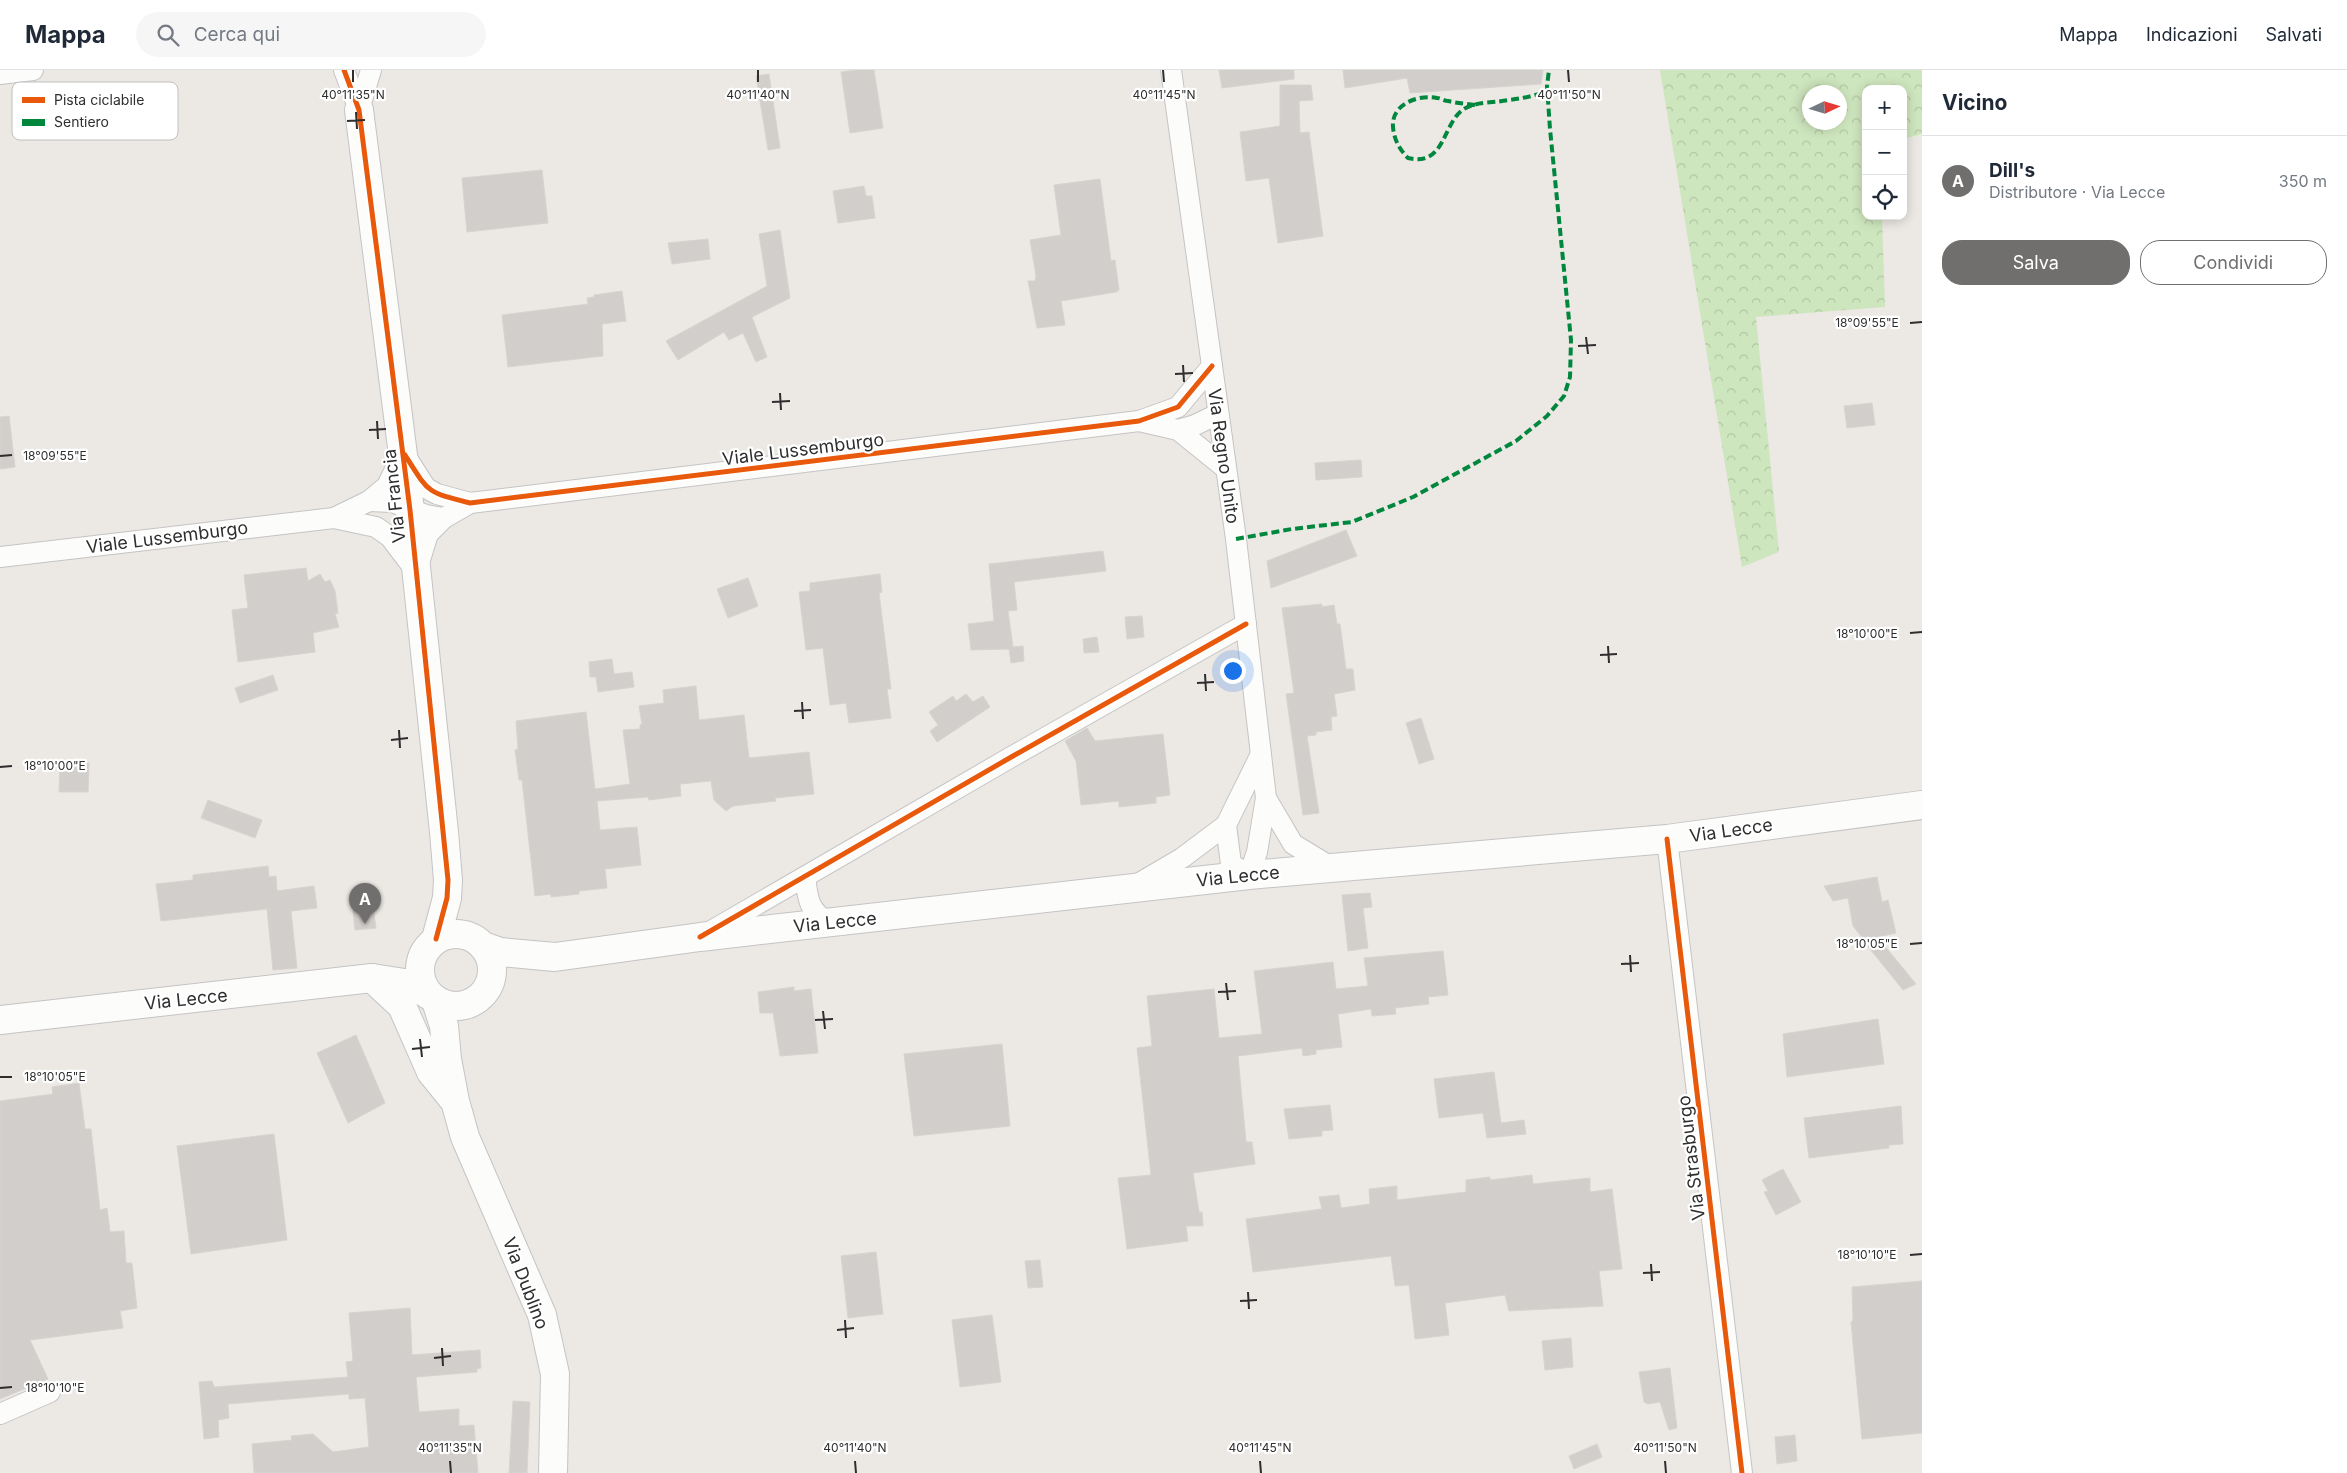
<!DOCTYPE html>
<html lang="it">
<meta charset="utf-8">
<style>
body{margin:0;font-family:Inter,sans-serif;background:#f6f6f7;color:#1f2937}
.controls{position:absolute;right:15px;top:15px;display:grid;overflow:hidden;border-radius:10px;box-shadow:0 2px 12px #0003}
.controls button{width:45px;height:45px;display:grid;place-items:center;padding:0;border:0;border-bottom:1px solid #e0e1e3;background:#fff;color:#1f2937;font:25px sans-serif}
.compass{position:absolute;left:1802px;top:15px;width:45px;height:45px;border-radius:50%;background:#fff;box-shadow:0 2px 12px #0003;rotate:86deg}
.you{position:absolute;left:1232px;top:600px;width:18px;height:18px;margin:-12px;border:4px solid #fff;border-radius:50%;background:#1a73e8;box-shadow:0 0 0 8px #1a73e833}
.badge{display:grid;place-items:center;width:32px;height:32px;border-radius:50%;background:#706f6e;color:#fff;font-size:16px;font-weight:700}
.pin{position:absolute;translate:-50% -41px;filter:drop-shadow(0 1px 2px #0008)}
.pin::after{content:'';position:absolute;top:26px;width:18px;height:15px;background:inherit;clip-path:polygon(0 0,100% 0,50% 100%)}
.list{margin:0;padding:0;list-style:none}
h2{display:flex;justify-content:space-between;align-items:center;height:65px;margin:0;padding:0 20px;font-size:21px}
h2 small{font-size:16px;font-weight:400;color:#747a83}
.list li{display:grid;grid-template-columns:32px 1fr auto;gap:15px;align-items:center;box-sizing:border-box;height:90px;padding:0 20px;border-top:1px solid #e0e1e3}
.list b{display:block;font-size:19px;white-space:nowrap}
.list p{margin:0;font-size:16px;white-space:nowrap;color:#747a83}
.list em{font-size:16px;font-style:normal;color:#747a83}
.actions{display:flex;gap:10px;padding:15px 20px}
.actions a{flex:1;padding:11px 0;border:1px solid #706f6e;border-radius:20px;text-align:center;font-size:18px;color:#706f6e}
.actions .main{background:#706f6e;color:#fff}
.icon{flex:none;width:28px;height:28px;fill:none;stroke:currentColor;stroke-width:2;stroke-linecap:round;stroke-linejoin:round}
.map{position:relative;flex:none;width:1922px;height:1403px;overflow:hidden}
header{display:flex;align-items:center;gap:30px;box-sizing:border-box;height:70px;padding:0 25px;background:#fff;border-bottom:1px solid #e0e1e3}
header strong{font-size:24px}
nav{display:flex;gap:28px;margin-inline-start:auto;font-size:18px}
.search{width:350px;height:45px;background:#f6f6f7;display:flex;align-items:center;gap:12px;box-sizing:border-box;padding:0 18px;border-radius:28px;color:#747a83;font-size:19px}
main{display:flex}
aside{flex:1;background:#fff}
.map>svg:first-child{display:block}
.forest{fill:url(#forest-crowns);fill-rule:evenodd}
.building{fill:#d1cecb;stroke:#d7d4d0}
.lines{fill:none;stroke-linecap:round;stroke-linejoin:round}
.street-casing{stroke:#c5c4c5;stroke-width:22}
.secondary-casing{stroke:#c5c4c5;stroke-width:30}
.street{stroke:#fcfcfb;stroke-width:20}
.secondary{stroke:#fcfcfb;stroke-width:28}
.quiet{stroke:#00873e;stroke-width:4;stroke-dasharray:8 4;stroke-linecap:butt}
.cycleway-casing{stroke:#fff;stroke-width:8}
.cycleway{stroke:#e8590c;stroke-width:5}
.ticks{fill:none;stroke:#2e2e2e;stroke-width:2}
.labels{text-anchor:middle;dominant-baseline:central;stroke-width:4.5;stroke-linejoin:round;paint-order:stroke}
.street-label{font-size:18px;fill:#2e2e2e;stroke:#fff}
.key{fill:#fff;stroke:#c0c0c0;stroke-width:1}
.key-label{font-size:14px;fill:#2e2e2e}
.ticks-label{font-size:12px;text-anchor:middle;fill:#2e2e2e;stroke:#fff;stroke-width:4.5;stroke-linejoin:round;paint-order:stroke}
</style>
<header>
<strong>Mappa</strong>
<div class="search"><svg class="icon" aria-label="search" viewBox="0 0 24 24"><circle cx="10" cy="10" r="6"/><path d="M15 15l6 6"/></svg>Cerca qui</div>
<nav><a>Mappa</a><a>Indicazioni</a><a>Salvati</a></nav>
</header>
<main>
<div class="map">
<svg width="1922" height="1403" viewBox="0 0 1922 1403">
<defs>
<pattern id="forest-crowns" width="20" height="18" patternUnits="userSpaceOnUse" patternTransform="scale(1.25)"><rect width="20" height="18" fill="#cee6be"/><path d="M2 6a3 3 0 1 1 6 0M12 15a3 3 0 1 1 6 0" fill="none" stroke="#b1c6a4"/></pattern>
</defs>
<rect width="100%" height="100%" fill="#ece8e4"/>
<path class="forest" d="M1660,0H1922V64L1903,69V19H1866V146H1882L1885,237L1756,247L1779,482L1742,497ZM1810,22H1840V52H1810Z"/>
<g class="building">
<path d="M856,0H874L883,58L850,63L841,2Z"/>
<path d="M1219,0H1294V9L1222,18Z"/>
<path d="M1343,0H1543L1541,14L1410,23L1407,8L1345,18Z"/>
<path d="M769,4L780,78L768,80L756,6Z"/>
<path d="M1280,15H1311L1313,30L1299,31L1300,63L1309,62L1323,166L1278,173L1269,108L1246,111L1240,62L1280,56Z"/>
<path d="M542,100L548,153L467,162L462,108Z"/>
<path d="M1100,109L1111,191L1115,190L1119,220L1116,222L1061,231L1065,255L1037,258L1028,211H1035L1036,206L1030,170L1061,165L1054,115Z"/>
<path d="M864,116L866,126H872L875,148L838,153L833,121Z"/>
<path d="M780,160L790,228L752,247L767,287L756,292L743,263L729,270L724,262L678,290L666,271L767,216L759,164Z"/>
<path d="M708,169L710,189L672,194L668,173Z"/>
<path d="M622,221L626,251L602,254L603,286L508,297L502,245L588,234L587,228L594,227V225Z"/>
<path d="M1872,333L1875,355L1847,358L1844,336Z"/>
<path d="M9,346L15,397L0,399V347Z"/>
<path d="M1361,390L1362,407L1316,410L1315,393Z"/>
<path d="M1346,460L1357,486L1271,518L1267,491Z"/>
<path d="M1103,481L1106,501L1014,512L1017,540L1008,541L1013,577L1023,576L1024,591L1011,593L1009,579L971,580L968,554L994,551L989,494Z"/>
<path d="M306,498L308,511L320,504L325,512L330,510L335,521L338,543L335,544L339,557L313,563L315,582L238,592L232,540L248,538L244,505Z"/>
<path d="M880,504L882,522L879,523L891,619H887L891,648L849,653L846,633L830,635L823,578L806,580L799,522L810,521V513Z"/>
<path d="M748,508L758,536L728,548L717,519Z"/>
<path d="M1322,534V537L1334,535L1337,554H1340L1346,599H1353L1355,620L1334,624L1337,646L1331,647L1332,660L1316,662V665L1307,666L1319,743L1303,745L1286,624L1294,623L1282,538Z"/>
<path d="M1142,546L1144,567L1127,569L1125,547Z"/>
<path d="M1097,567L1099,582L1084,583L1083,569Z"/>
<path d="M612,589L614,604L632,602L634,617L598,622L596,607H590L589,592Z"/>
<path d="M273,605L278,620L240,633L235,618Z"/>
<path d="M696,616L699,650L744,645L749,688L809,682L814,724L775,728L776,731L733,736L726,741L714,730L711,711L680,714L681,726L649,730L648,727L597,731L600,760L637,757L641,795L605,799L607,818L579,821V824L551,827V824L535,826L522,710H519L515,680L518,679L516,651L586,642L595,719L630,714L623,660L640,659V655L642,654L639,636L664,633L663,620Z"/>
<path d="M966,624L973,632L983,626L990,637L937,672L930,661L938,655L929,642L953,626L956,631Z"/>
<path d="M1421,648L1434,689L1419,694L1406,653Z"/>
<path d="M1087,658L1095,671L1163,664L1170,725L1156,727V733L1119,737V731L1081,735L1076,691L1065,671Z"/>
<path d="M60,693H89L88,722H59Z"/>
<path d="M208,730L262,750L255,768L201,748Z"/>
<path d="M268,796L269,807L276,806L277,821L314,816L317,838L291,841L297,898L273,900L267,839L161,851L156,814L193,810V805Z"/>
<path d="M1877,807L1882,832L1888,830L1896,863L1864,870L1853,856L1848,828L1833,831L1824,816Z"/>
<path d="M1370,823L1372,837L1363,838L1368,878L1348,881L1342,825Z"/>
<path d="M373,837L376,858L355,860L353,840Z"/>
<path d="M1879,869L1916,914L1903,920L1866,874Z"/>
<path d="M1443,881L1448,925L1428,927L1429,934L1395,938L1396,944L1372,946L1371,939L1338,944L1342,977L1316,980V984L1303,986L1302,978L1238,986L1246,1072H1252L1255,1094L1193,1103L1199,1142H1202L1203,1156H1186L1188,1171L1127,1179L1118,1108L1151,1105L1137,978L1152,976L1147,926L1214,919L1219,968L1262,964L1254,901L1333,892L1336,919L1368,916L1364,888Z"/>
<path d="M794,917V921L811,919L818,983L780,986L773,943H760L758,922Z"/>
<path d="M1878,949L1884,994L1787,1007L1783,964Z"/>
<path d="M356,965L385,1033L348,1053L317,983Z"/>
<path d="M1002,974L1010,1056L914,1066L904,984Z"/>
<path d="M1494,1002L1501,1053L1524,1050L1526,1064L1487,1068L1483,1043L1439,1048L1434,1009Z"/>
<path d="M79,1013L85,1059H91L100,1140L107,1138L110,1162L124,1161L126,1193H132L137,1238L120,1241L123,1258L30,1270L48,1309L0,1329V1031L53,1024L52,1017Z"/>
<path d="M1330,1035L1333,1060L1322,1061V1066L1289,1069L1284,1039Z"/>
<path d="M1901,1036L1903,1074L1889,1075V1078L1809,1088L1804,1048Z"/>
<path d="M274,1064L287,1170L191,1184L177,1076Z"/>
<path d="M1783,1099L1801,1132L1776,1145L1764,1122L1768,1121L1762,1110Z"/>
<path d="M1532,1105L1533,1114L1590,1108V1122L1612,1119L1622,1199L1599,1201L1603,1236L1509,1241L1505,1225L1445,1233L1449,1265L1415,1269L1409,1215L1395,1216L1391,1186L1253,1202L1246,1149L1322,1139L1319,1127L1339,1125L1341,1138L1370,1134L1369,1119L1397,1116V1130L1466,1122V1110L1490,1107V1110Z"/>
<path d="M876,1182L883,1244L848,1248L841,1186Z"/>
<path d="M1040,1190L1043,1217L1028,1218L1025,1191Z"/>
<path d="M1922,1211V1363L1862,1369L1851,1252L1853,1251L1852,1217Z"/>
<path d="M410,1238L412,1285L480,1280L481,1298L477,1299V1302L416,1307L419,1342L459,1339V1356L474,1355L478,1403H254L252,1374L292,1370L291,1366L313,1364L333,1382L369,1377L365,1328L349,1329V1324L228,1334L229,1348L218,1350L219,1367L204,1369L199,1312L212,1311L214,1317L348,1307L346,1292L353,1291L349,1243Z"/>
<path d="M992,1245L1001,1312L960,1317L952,1250Z"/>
<path d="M1571,1268L1573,1297L1545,1300L1542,1271Z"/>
<path d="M1670,1298L1677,1358L1669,1360L1660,1332L1648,1334L1644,1332L1639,1302Z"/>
<path d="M513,1331L530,1332L527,1403H509Z"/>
<path d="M1795,1365L1797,1391L1777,1394L1775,1367Z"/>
<path d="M1597,1374L1602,1387L1574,1399L1569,1386Z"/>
</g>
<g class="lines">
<defs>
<g id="street">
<path d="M344,0L359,40"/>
<path d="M1171,0L1236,469L1266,728L1293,774L1331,797"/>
<path d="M0,4L33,0"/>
<path d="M359,40L371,0"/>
<path d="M1139,351L1178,360L1225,398"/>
<path d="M1178,360L1195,355L1218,344"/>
<path d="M405,385L426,418L437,424L470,433L1139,351L1178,337L1212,296"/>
<path d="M369,431L392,432L426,445L444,448"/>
<path d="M334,448L369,431L387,416L403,383"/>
<path d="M0,487L334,448L376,457L390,467L415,500"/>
<path d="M419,493L428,464L444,448L470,433"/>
<path d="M1226,755L1231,794L1249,805L1257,782L1266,728"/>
<path d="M1667,769L1742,1403"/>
<path d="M805,807C808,829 808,839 827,852"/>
<path d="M1136,815L1182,788L1226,755L1261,684"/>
<path d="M706,864L1013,686L1246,554"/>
<path d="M0,1344L50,1322"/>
</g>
<g id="secondary">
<path d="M359,40L410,440L444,762L448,810L447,828L436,869"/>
<circle cx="456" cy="900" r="36"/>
<path d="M483,876L500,882L555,887L700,867L1249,805L1667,769L1922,735"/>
<path d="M372,908L402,936L431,1002L452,1028"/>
<path d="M436,931L444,956L447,989L455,1031L465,1067L542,1245L555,1304L553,1403"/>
<path d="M0,950L372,908L411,914L430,926"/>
</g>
</defs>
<use href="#street" class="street-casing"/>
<use href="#secondary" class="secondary-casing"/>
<use href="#street" class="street"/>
<use href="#secondary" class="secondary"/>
<g class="quiet">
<path d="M1475,35C1466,34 1457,33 1448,31C1444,31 1441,28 1437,28C1417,24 1391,35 1393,57C1394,69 1399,79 1408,88C1446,97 1442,53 1464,39C1475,32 1490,33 1502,31C1518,29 1532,27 1547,21"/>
<path d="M1236,469L1292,459L1352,452L1413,427L1516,371L1547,346L1564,326L1570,307L1571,270L1550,59L1547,16L1549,0"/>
</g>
<defs>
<g id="cycleway">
<path d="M344,0L359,40L410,440L448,810L447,828L436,869"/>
<path d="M405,385C429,423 426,422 470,433L1139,351L1178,337L1212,296"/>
<path d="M1667,769L1742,1403"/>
<path d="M700,867L1013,686L1246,554"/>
</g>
</defs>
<use href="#cycleway" class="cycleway-casing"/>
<use href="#cycleway" class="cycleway"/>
</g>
<path class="ticks" d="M353,0V12M758,0V12M1163,0L1164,12M1568,0L1569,12M356,42L357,59M347,51L365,50M1910,253L1922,252M1586,267L1588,284M1578,276L1596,275M1183,295L1184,312M1175,304L1193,303M780,323L781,340M772,332L790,331M377,351L378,369M369,360L386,359M0,386L12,385M1910,563L1922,562M1608,576L1609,593M1600,585L1617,584M1205,604L1206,621M1197,613L1214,612M802,632L803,649M794,641L811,640M399,660L400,678M391,670L408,668M0,697L12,696M1910,874L1922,873M1630,885L1631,902M1621,894L1639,893M1226,913L1228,930M1218,922L1236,921M823,941L825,959M815,950L833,949M420,969L422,987M412,979L430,977M0,1007H12M1910,1185L1922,1184M1651,1194L1652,1211M1643,1203L1660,1202M1248,1222L1249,1239M1240,1231L1257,1230M845,1250L846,1268M837,1260L854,1258M442,1278L443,1296M434,1288L451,1286M0,1318L12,1317M450,1391L451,1403M855,1391L856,1403M1260,1391L1261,1403M1665,1391L1666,1403"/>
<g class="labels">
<g class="street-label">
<text transform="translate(803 379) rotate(-7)">Viale Lussemburgo</text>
<text transform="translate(1224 386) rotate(82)">Via Regno Unito</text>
<text transform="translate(394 426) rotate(-96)">Via Francia</text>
<text transform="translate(167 467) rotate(-7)">Viale Lussemburgo</text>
<text transform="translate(1731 760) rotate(-8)">Via Lecce</text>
<text transform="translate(1238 806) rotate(-6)">Via Lecce</text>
<text transform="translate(835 852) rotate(-6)">Via Lecce</text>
<text transform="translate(186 929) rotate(-6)">Via Lecce</text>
<text transform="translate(1691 1088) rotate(-97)">Via Strasburgo</text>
<text transform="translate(526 1213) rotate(69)">Via Dublino</text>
</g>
</g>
<rect x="12" y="12" width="166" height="58" rx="8" class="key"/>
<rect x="22" y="27" width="23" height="6" fill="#e8590c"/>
<rect x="22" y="49" width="23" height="7" fill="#00873e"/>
<g class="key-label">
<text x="54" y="35">Pista ciclabile</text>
<text x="54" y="57">Sentiero</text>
</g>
<g class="ticks-label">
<text x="353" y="29">40°11'35"N</text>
<text x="758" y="29">40°11'40"N</text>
<text x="1164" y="29">40°11'45"N</text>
<text x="1569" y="29">40°11'50"N</text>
<text x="1867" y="257">18°09'55"E</text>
<text x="55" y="390">18°09'55"E</text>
<text x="1867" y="568">18°10'00"E</text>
<text x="55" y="700">18°10'00"E</text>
<text x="1867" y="878">18°10'05"E</text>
<text x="55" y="1011">18°10'05"E</text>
<text x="1867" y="1189">18°10'10"E</text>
<text x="55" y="1322">18°10'10"E</text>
<text x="450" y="1382">40°11'35"N</text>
<text x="855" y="1382">40°11'40"N</text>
<text x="1260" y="1382">40°11'45"N</text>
<text x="1665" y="1382">40°11'50"N</text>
</g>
</svg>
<div class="controls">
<button>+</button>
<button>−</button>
<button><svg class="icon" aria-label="locate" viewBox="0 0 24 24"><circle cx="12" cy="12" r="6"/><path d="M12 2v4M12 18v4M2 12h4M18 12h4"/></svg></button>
</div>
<svg class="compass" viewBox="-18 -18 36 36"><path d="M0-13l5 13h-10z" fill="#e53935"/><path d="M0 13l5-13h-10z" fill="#747a83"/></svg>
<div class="you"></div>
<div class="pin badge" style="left:365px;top:854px">A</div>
</div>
<aside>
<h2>Vicino<small></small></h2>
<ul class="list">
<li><span class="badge">A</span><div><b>Dill's</b><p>Distributore · Via Lecce</p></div><em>350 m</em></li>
</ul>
<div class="actions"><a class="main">Salva</a><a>Condividi</a></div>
</aside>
</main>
